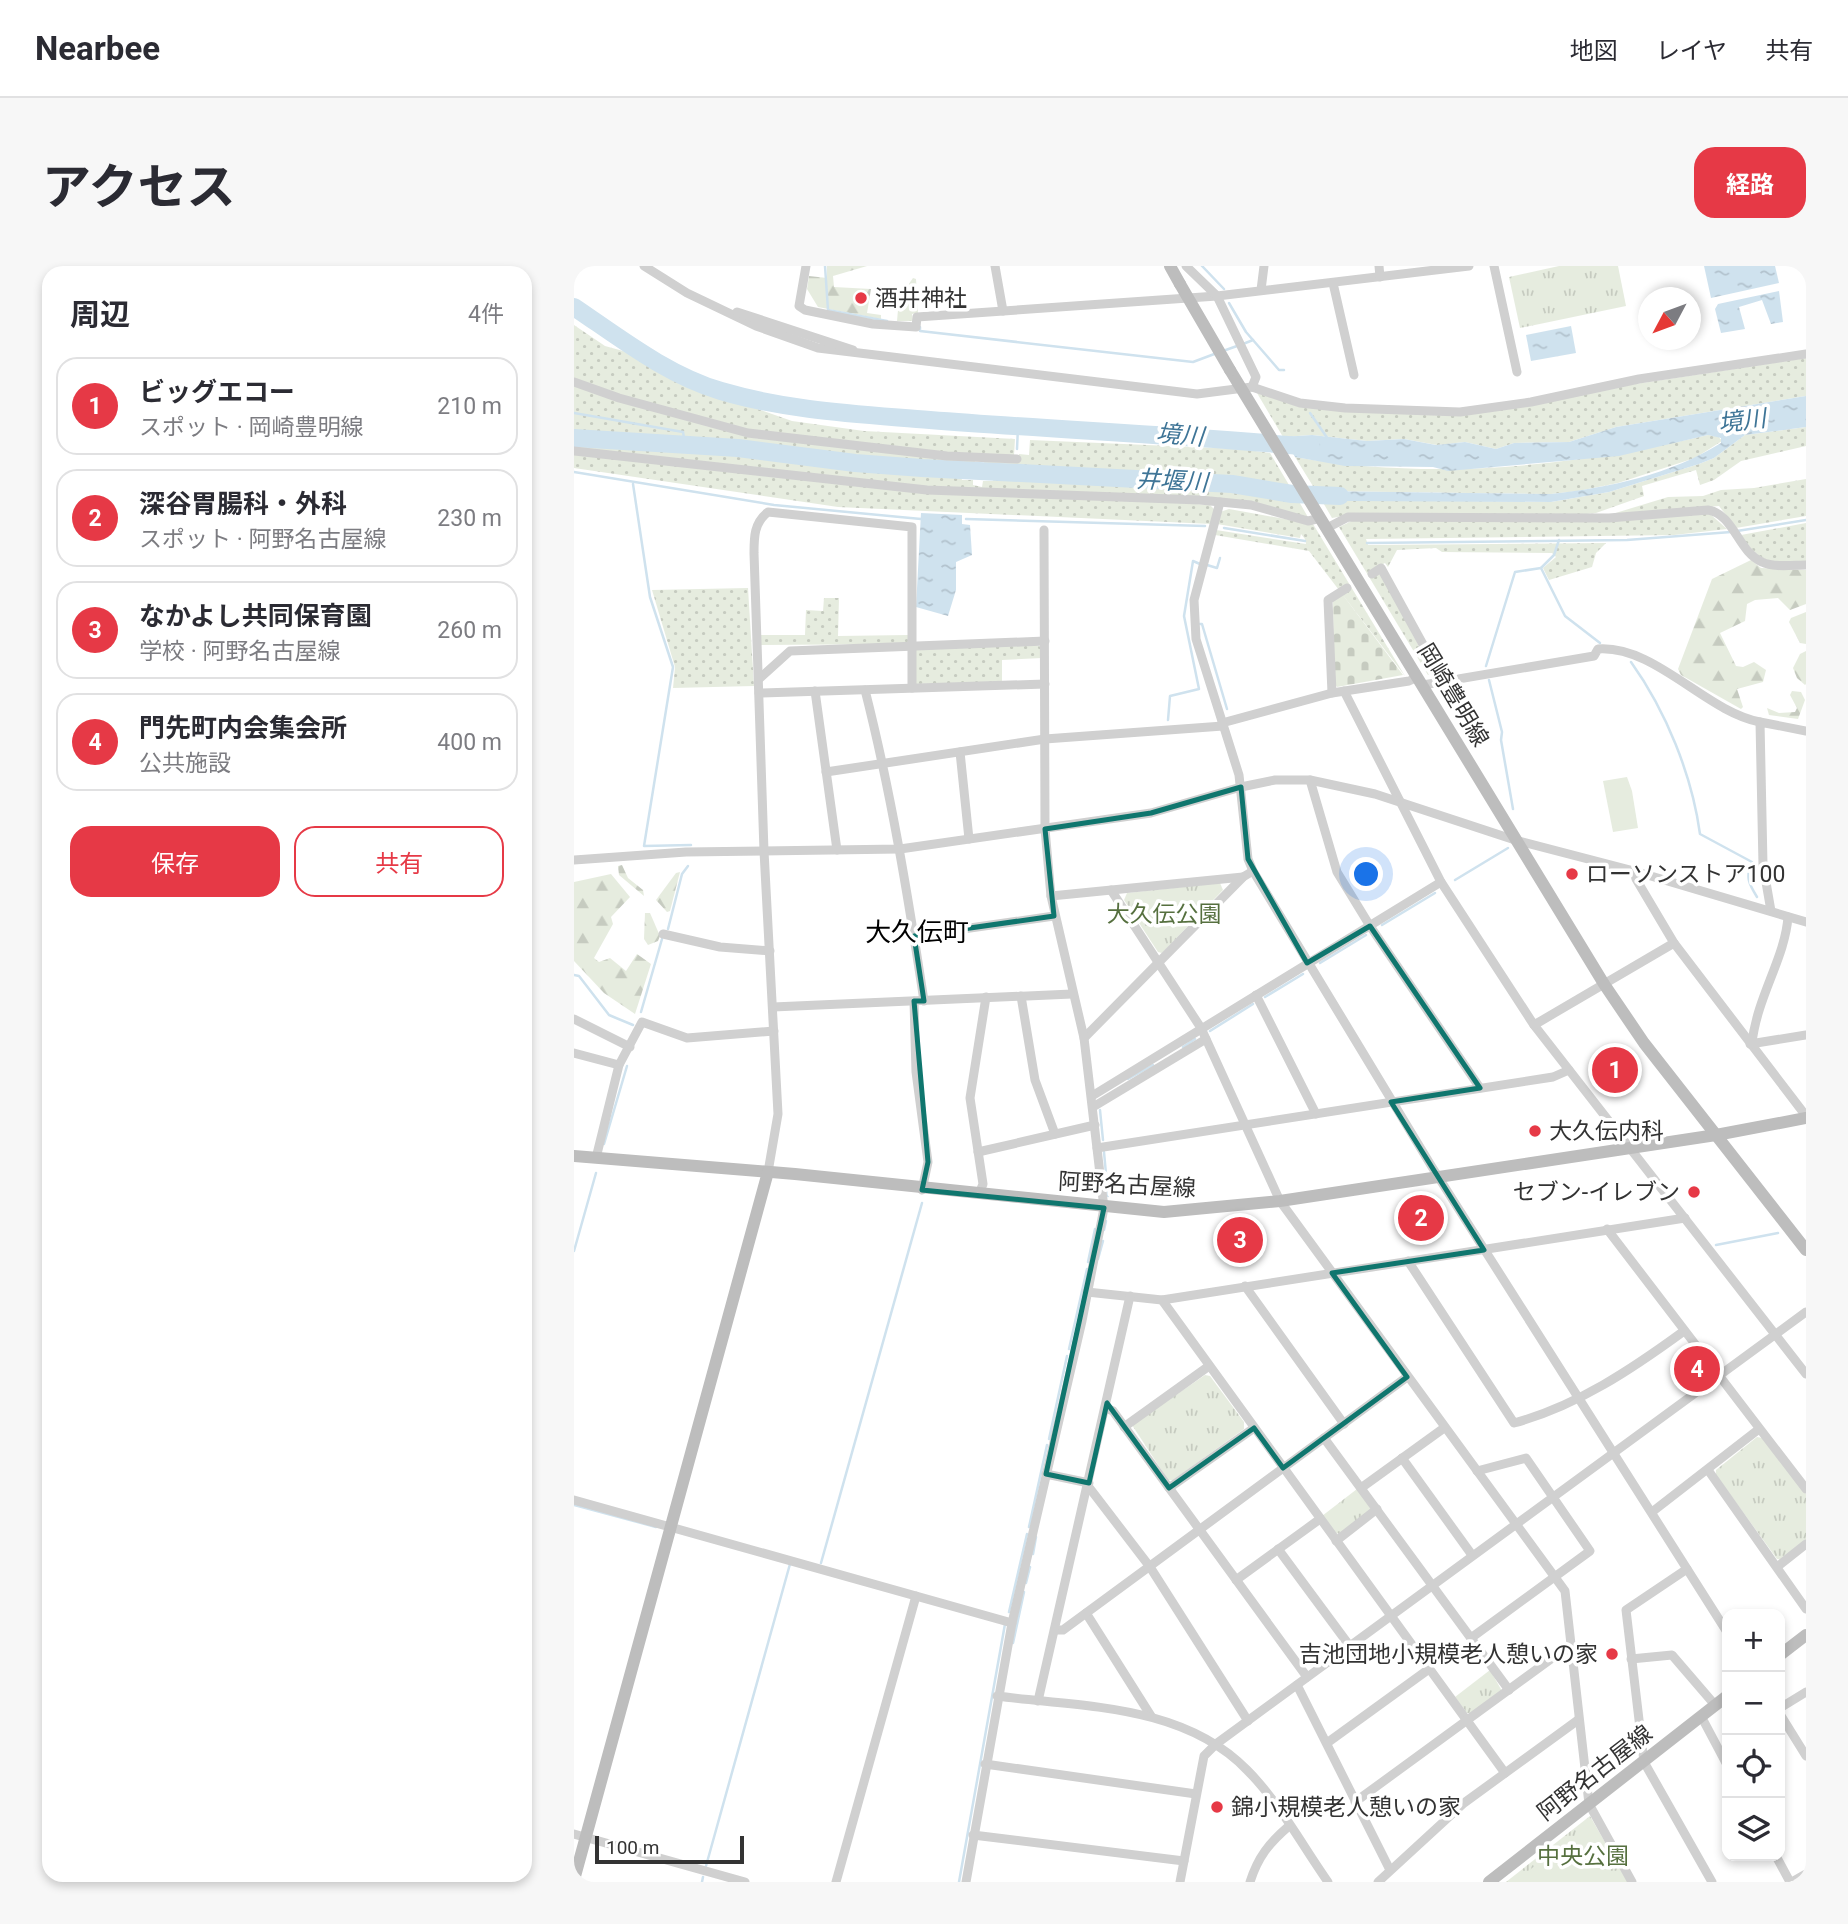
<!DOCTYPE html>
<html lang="ja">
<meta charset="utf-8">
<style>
body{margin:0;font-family:Roboto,"Noto Sans JP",sans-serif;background:#f7f7f7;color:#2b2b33}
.controls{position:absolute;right:21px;bottom:21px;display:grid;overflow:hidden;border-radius:14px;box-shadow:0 4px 10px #0003}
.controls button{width:63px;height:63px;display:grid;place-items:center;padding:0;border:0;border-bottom:2px solid #e1e1e2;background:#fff;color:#2b2b33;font:35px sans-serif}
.compass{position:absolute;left:1064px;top:21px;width:63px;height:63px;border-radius:50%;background:#fff;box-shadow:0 4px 10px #0003;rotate:229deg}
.scale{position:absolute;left:21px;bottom:18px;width:149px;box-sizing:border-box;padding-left:7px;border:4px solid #333;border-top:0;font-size:19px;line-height:24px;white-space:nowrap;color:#333;-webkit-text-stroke:5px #fff;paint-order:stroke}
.you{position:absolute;left:793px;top:609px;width:24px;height:24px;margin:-18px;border:5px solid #fff;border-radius:50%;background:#1a73e8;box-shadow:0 0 0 10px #1a73e833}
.badge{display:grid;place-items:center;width:46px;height:46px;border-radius:50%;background:#e63946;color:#fff;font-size:23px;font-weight:700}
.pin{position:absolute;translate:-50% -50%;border:4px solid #fff;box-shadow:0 2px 7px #0006}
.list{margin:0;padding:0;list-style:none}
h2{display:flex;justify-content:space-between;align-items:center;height:91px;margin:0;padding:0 28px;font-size:30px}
h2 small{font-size:23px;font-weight:400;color:#7c7c81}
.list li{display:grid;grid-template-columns:46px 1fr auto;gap:21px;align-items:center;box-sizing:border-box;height:98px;margin:0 14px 14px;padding:0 14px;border:2px solid #e1e1e2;border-radius:21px}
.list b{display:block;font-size:26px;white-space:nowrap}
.list p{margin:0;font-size:23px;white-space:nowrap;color:#7c7c81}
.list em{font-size:23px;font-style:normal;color:#7c7c81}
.actions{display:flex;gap:14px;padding:21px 28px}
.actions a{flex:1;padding:16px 0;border:2px solid #e63946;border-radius:21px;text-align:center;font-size:24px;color:#e63946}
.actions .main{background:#e63946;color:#fff}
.icon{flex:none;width:38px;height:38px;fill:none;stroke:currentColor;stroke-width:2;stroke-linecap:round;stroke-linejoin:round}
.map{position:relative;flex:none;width:1232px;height:1616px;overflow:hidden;border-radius:21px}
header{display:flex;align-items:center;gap:42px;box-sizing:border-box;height:98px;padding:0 35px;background:#fff;border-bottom:2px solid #e1e1e2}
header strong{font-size:33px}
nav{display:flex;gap:38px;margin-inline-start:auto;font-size:24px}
.intro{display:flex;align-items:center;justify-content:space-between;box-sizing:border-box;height:168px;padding:0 42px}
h1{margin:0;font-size:49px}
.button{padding:18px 32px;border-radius:21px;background:#e63946;color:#fff;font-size:24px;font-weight:700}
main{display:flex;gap:42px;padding:0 42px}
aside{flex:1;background:#fff;border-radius:21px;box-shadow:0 4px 10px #0003}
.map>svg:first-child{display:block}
.grass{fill:url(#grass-dots)}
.forest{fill:url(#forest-firs)}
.cemetery{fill:url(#cemetery-stones)}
.park{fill:url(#park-tufts)}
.garden{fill:#e6ecdf}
.water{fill:url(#water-ripples)}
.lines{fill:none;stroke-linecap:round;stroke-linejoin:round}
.stream{stroke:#cfe2ee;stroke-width:2.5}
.river{stroke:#cfe2ee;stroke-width:18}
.street{stroke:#d0d0d0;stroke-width:9}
.secondary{stroke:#bdbdbd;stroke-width:12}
.secondary-bridge{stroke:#bdbdbd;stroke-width:12}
.marked{fill:none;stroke:#0f766e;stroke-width:5;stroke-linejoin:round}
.poi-dot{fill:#e63946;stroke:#fff;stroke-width:2.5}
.labels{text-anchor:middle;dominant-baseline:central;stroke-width:7;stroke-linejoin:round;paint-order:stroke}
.poi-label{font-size:23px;fill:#333;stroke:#fff;text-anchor:start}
.street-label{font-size:23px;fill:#333;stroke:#fff}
.park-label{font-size:23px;fill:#56703f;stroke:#fff}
.water-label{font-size:24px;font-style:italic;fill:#3f7597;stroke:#fff}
.quarter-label{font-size:26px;fill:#000;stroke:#fff}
</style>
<header>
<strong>Nearbee</strong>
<nav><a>地図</a><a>レイヤ</a><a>共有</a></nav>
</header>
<div class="intro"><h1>アクセス</h1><a class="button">経路</a></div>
<main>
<aside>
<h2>周辺<small>4件</small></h2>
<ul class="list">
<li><span class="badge">1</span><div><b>ビッグエコー</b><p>スポット · 岡崎豊明線</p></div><em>210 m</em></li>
<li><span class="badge">2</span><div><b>深谷胃腸科・外科</b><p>スポット · 阿野名古屋線</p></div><em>230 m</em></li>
<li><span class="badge">3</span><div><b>なかよし共同保育園</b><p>学校 · 阿野名古屋線</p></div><em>260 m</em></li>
<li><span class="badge">4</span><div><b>門先町内会集会所</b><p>公共施設</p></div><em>400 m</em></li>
</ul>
<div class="actions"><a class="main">保存</a><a>共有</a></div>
</aside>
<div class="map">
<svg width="1232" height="1616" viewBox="0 0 1232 1616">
<defs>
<pattern id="grass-dots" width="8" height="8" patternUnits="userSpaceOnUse" patternTransform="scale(1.75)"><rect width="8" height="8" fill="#e6ecdf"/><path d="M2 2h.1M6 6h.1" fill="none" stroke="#c6cbc0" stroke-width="1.8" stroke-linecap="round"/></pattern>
<pattern id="forest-firs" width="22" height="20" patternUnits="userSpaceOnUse" patternTransform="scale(1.75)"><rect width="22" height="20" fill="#e6ecdf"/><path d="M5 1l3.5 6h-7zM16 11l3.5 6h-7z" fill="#c6cbc0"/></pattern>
<pattern id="cemetery-stones" width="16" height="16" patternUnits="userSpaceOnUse" patternTransform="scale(1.75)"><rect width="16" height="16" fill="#e6ecdf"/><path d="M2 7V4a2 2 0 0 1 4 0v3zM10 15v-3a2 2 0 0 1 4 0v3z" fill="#c6cbc0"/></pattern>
<pattern id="park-tufts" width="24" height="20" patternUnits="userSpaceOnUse" patternTransform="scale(1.75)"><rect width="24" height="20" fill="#e6ecdf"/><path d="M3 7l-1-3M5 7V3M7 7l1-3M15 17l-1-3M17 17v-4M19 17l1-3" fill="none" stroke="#c6cbc0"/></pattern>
<pattern id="water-ripples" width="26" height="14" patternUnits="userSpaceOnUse" patternTransform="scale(1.75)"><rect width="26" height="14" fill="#cfe2ee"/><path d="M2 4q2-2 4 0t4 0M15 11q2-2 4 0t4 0" fill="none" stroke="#b2c2cd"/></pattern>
</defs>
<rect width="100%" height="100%" fill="#fff"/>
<g class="grass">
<path d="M0,59L31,80L60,88L69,97L143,129L218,155L290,165L441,173L440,189L363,187L181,166L73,138L0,112Z"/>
<path d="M1232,92V130L1042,161L995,176L940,177L922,183L891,176L863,179L830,173L793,175L738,169L709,171L683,127L720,139L859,149Z"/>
<path d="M0,119L69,142L181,172L401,194V197L388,203L208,185L165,177L0,165Z"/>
<path d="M1232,161V180L1167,195L1140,214L1126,219L1122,204L1068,220L1070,230L1022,247L994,250L788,247L758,252L747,233L977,236L1035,226L1125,198L1140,192L1171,169Z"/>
<path d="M1134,169L1144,170L1148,175L1121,192L1044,217L1004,225L977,228L742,225L721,191C860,215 996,201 1134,169Z"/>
<path d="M456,174L667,183L696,187L718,224L652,213L421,204L410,197V194L444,196L445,188L455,189Z"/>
<path d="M0,176L127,183L387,211L388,214H399V219L408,221L409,215H419L420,211L643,219L723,232L735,253L639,231L349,220L0,183Z"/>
<path d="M0,187L201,210L636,239L641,244L637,258L264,241L0,202Z"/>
<path d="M1232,213V250L1162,262L1145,240L1035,249L1094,231L1129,230L1147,224L1180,222Z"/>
<path d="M655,243L739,258L831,410L735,285L641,269L642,264L732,278L731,273L727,268L726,272L643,258L646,246Z"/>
<path d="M1135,247L1153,263L1100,269L792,273L794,279L1032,277L1022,287L1018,301L975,314L969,302L982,291L978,287L868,286L862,282L823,284L814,301L811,297L796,305L808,308L858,406L854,409L765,261L780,254Z"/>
<path d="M1232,257V296C1196,295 1189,301 1167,269Z"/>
<path d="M174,322L180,420L99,422L101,401L78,324Z"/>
<path d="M250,332H265L264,370L334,369L335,378L187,379V369H231L232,344L249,345Z"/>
<path d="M461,379L468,381V392L428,394V416L342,418L339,382Z"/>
</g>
<g class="forest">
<path d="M253,0H293L259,10L260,21L297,23L293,47L307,49V53L244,41L233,23L235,10L253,12Z"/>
<path d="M339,12L342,13L344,47L338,48L339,55H323L325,32Z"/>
<path d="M1177,294L1187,302L1232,304V338L1216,344L1204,332L1181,334L1173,338L1171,355L1146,367L1162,400L1169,401L1180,396L1192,404L1189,416L1163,423L1169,441L1167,443L1107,409L1104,403L1138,313Z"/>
<path d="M1232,346V378L1226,377L1215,356L1217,352Z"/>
<path d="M1232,385V418L1231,419L1223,412L1219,402L1226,388Z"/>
<path d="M1218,425L1227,426L1231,434L1224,453L1195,449L1193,442L1205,447L1221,446L1223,442L1216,429Z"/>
<path d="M48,599L54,612L69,624L70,630L45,609L44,600Z"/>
<path d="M106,606L96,645L93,646L82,634L102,607Z"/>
<path d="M37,608L56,631L37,651L39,658L20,692L25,696L36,692L52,705L63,688L77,698L61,748L30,727L0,695V616Z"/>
<path d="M71,647H76L86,670L84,675L74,679L70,673Z"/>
</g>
<path class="cemetery" d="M769,329L829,409L763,421L760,417L759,335Z"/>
<g class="park">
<path d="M985,0H1044L1052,40L946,62L935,11Z"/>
<path d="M646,617L649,624L588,687L584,686L550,634L553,627Z"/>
<path d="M631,1109L636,1110L670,1156V1163L599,1214H594L558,1159Z"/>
<path d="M1183,1171L1188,1172L1232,1228V1274L1208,1294L1203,1293L1142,1209V1204Z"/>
<path d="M783,1223L797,1241L796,1245L766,1268L761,1267L748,1250Z"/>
<path d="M916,1404L928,1425L897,1447H893L881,1431Z"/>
<path d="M1016,1550L1054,1616H932Z"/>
</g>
<g class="garden">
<path d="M1053,511L1058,525L1064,562L1039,566L1029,515Z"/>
<path d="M1016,1567L1043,1616H940L994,1574L999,1580Z"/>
</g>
<g class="water">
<path d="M1130,0H1201L1205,17L1137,32Z"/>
<path d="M1205,25L1209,56L1197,58L1188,34L1165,41L1171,63L1147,67L1141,43L1144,38Z"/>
<path d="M997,60L1002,87L957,95L952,69Z"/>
<path d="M1232,130V161L1171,169L1140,192L1125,198L1035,226L977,236L773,235L747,233L742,225L977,228C1034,222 1098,208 1147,177V172L1134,169L1045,190L874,205L859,201L771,200L721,191L709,171L738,169L793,175L830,173L862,179L891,176L922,183L940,177L995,176L1042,161Z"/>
<path d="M347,247L388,249V258L396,259L398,289L382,296V324L374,350L342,341Z"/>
</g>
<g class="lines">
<g class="stream">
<path d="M251,0L254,44L313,55"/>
<path d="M628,0L650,23"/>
<path d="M655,37L672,66L705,104H710"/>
<path d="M346,61V65L619,96L643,87"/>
<path d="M669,78L679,74"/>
<path d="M649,85L663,80"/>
<path d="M0,147L109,166L111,178"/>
<path d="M736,147L754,173"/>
<path d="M443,183L444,161"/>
<path d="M0,206L200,239L347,253"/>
<path d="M59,218L76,331L99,401L70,580L117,579"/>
<path d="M392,253L631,260"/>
<path d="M650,262L731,275"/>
<path d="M1163,265L1232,254"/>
<path d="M985,274L980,289L967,302L991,350L1026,377"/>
<path d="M793,277L1053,274L1157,266"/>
<path d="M633,299L643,302L646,292"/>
<path d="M623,358H628L653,443"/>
<path d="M1057,396C1092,445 1118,509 1126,568L1178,596C1171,611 1175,618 1183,631"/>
<path d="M912,400L941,306L967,302"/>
<path d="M915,414L928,466L927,474L939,543"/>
<path d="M594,454L596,430L625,423L610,350L619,295L626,298"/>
<path d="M881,614L934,582"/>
<path d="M808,659L861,627"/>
<path d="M94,663L108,608L114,600"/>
<path d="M746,697L792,669"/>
<path d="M0,709L5,710L35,749L59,759"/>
<path d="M691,731L729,708"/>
<path d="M67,746L88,673"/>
<path d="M636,765L679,738"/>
<path d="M609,781L621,773"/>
<path d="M554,813L579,799"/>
<path d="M526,844L529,874"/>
<path d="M30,878L53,800"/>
<path d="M530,886L534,930"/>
<path d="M530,964L532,955"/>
<path d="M1142,979L1204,967"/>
<path d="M0,985L22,907"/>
<path d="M524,993L529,975"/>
<path d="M514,996L521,963"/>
<path d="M495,1083L513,1003"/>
<path d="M475,1173L493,1090"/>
<path d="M0,1239L82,1261"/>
<path d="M455,1261L473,1179"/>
<path d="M459,1288L462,1271"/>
<path d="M247,1297L348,937"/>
<path d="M452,1317L456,1301"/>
<path d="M435,1346L453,1268"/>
<path d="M439,1377L450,1326"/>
<path d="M132,1600L216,1298"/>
<path d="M128,1616L129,1611"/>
<path d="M385,1616L431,1358"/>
</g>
<g class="river">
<path d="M0,41C46,72 93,109 147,125C215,145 286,148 356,154C483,164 610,169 737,181"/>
<path d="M0,172L164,182L281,197L348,202L658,218L718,228L766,230"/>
</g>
<g class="street">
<path d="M70,0L113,27L182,60L244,82L623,128L678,121L726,137L771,142L886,146L957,136L1065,113L1232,88"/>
<path d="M232,0L225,40L231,44L299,58L342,61L343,51L643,30L895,0"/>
<path d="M421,0L429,45"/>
<path d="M612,0L643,30L682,111L678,121"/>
<path d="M805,0L806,11"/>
<path d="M920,0L943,106"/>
<path d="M759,17L780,109"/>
<path d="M687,24L690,0"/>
<path d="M163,46L279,84"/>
<path d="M0,116L45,132L174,167L373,190L443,193"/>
<path d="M0,185L353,224L626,234L677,239L734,255L747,252"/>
<path d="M646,236L620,334L622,373L665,509L674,593L679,605L858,901L1153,1366"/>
<path d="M753,262L774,251L1035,252L1134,244C1160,248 1164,286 1188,296C1200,302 1219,299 1232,299"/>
<path d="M798,308L807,302L868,413"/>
<path d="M185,413L216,385L471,375"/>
<path d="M849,419L1020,390L1024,383C1081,379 1132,446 1186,456"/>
<path d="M291,424C317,526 334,630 350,735"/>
<path d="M241,425L263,584"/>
<path d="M770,425L867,616L960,759L1232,1108"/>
<path d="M185,427L471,418"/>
<path d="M758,427L754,334L773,322"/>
<path d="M648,457L758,427L835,415L844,411"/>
<path d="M386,486L395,573"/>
<path d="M252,506L471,473L649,460"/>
<path d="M736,514L763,606L796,660L906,822"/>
<path d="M0,594L112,586L326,583L577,547L667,521L701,514H736L801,528L941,574L1060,605L1232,656"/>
<path d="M1060,605L1062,613L1100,677L1232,850"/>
<path d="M537,624L627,762L706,935L991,1325L1015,1538L1058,1616"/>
<path d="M477,630L669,611"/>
<path d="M1197,645L1189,599L1186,456L1232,465"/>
<path d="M89,668L146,681L196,685"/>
<path d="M340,670L480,650"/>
<path d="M682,729L742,848"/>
<path d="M447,730L461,814L481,868"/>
<path d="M340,735L342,806L354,896L348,924"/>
<path d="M199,741L498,728"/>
<path d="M0,753L56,781"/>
<path d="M960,759L1100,677"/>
<path d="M510,772L669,611L679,605"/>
<path d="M1178,777C1183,731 1211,692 1214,651"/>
<path d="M1176,778L1232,769"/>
<path d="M0,787L45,799"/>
<path d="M518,830L867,616"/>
<path d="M519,841L632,773"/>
<path d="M523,882L979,811L995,804"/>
<path d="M404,886L521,859"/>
<path d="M22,892L45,799L68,756L113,772L200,765"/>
<path d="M194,906L204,848L190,585L180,287C180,271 180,257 194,246L338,261V422"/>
<path d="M405,928L409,918L396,832L412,731"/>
<path d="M1033,963L1232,1223"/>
<path d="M834,995L940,1157C1003,1140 1058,1103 1110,1065"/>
<path d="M671,1020L770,1158"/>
<path d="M513,1026L588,1034L1111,952"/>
<path d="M588,1034L931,1507"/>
<path d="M532,1142L539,1145L733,1411"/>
<path d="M550,1161L635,1100"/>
<path d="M750,1172L935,1424"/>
<path d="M828,1192L898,1289"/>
<path d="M1134,1204L1232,1343"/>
<path d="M472,1208L515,1217"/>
<path d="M514,1220L576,1301L674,1455"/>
<path d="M595,1222L680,1162"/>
<path d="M787,1222L870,1162"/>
<path d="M0,1234L438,1357"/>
<path d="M1078,1246L1185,1163"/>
<path d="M762,1275L803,1243"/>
<path d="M704,1283L775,1379"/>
<path d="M1203,1301L1232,1278"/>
<path d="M1113,1303L1052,1344L1070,1496L1138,1616"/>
<path d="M662,1314L746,1253"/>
<path d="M512,1347L577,1450"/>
<path d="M481,1364H489L833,1111"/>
<path d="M897,1372L1016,1285L952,1192L903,1205"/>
<path d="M1057,1393L1098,1389L1141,1439"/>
<path d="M723,1419L816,1604"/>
<path d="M423,1430C508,1441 609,1438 673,1504C705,1536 728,1579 754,1616"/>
<path d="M464,1435L556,1030"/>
<path d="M1206,1442L1232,1426"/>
<path d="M1206,1448L1232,1490"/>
<path d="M1127,1450L1153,1499"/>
<path d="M753,1477L855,1403"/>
<path d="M411,1498L622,1528"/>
<path d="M781,1536L996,1379"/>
<path d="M0,1568L171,1616"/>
<path d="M399,1569L610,1595"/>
<path d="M1202,1590L1216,1616"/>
<path d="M262,1616L342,1330"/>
<path d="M392,1616L438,1357L508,1055L530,942L510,772L477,630L471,563L470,264"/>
<path d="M606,1616L630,1490L642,1478L1232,1046"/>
<path d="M676,1616C684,1591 695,1577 715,1560"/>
<path d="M804,1616L890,1537L1004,1454"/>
<path d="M1218,1616L1232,1608"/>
</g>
<g class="secondary">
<path d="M596,0L606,18"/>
<path d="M656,104L1030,718L1070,777L1232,984"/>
<path d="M0,890L221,908L590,946L706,935L1142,869L1232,852"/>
<path d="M1206,1389L1232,1369"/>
<path d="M0,1614L194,906"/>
<path d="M915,1616L1153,1430"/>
</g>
<path class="secondary-bridge" d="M606,18L656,104"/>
</g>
<path class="marked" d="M667,521L674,593L733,697L796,660L906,822L817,836L910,984L758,1007L833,1111L709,1202L680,1162L595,1222L533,1137L515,1217L472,1208L530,942L348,924L354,896L340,735H350L340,670L480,650L471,563L577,547Z"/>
<g class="poi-dot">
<circle cx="287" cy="32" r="7"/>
<circle cx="998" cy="608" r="7"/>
<circle cx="961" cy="865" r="7"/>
<circle cx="1120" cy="926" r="7"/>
<circle cx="1038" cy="1388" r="7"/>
<circle cx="643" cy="1541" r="7"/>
</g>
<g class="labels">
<g class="poi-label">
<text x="301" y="32">酒井神社</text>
<text x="1012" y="608">ローソンストア100</text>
<text x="975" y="865">大久伝内科</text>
<text x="1106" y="926" text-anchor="end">セブン-イレブン</text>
<text x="1024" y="1388" text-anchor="end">吉池団地小規模老人憩いの家</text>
<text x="657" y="1541">錦小規模老人憩いの家</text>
</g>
<g class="street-label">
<text transform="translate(879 429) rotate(59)">岡崎豊明線</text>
<text transform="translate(553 919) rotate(3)">阿野名古屋線</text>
<text transform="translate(1021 1507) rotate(-38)">阿野名古屋線</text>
</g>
<g class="park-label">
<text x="590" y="648">大久伝公園</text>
<text x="1009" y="1590">中央公園</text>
</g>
<g class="water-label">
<text transform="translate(1168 155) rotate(-7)">境川</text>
<text transform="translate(606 169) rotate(5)">境川</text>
<text transform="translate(598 215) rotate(3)">井堰川</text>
</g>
<g class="quarter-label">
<text x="343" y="666">大久伝町</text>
</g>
</g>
</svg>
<div class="controls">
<button>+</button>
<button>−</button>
<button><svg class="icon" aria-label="locate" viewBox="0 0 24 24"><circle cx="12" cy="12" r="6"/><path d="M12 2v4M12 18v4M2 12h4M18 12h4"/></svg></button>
<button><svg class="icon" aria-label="layers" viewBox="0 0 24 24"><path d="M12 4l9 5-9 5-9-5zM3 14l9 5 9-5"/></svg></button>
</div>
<svg class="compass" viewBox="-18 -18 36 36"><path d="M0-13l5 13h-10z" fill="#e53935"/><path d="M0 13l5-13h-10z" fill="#7c7c81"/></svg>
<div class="scale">100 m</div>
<div class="you"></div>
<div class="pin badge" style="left:1041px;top:804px">1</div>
<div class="pin badge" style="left:847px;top:952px">2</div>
<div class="pin badge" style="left:666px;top:974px">3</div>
<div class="pin badge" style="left:1123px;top:1103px">4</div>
</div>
</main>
